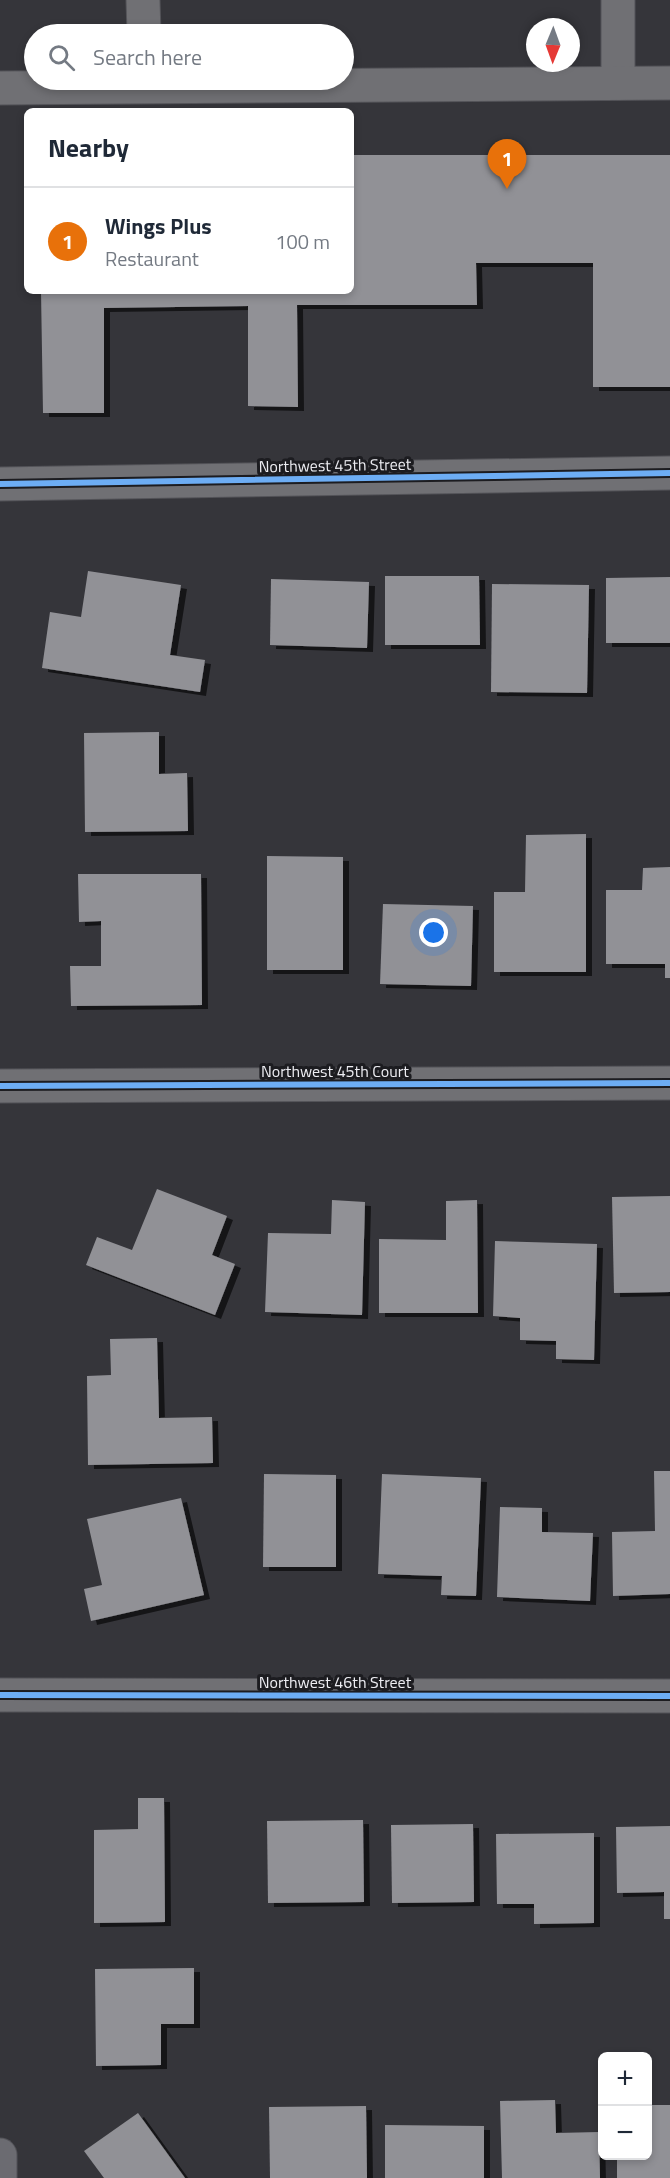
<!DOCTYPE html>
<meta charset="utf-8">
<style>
body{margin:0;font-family:"Titillium Web",sans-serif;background:#f2f2f3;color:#1f2937}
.controls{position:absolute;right:18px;bottom:18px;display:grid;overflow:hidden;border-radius:9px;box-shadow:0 3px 9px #0003}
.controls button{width:54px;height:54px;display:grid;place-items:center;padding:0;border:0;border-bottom:2px solid #e0e1e3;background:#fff;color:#1f2937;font:30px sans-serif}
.compass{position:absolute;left:526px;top:18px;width:54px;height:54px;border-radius:50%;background:#fff;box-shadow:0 3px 9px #0003;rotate:181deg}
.you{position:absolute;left:434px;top:933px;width:21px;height:21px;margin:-15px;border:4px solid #fff;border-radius:50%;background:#1a73e8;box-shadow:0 0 0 9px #1a73e833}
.badge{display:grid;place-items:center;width:39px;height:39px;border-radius:50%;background:#0f766e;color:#fff;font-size:20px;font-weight:700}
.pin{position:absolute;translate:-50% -50px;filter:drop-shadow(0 2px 3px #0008)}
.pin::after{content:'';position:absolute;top:32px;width:21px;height:18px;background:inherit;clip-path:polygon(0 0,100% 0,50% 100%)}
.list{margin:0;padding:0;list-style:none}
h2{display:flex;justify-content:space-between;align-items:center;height:78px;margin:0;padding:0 24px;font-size:26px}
h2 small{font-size:20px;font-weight:400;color:#747a83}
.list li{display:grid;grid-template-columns:39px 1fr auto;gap:18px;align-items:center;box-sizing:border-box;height:108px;padding:0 24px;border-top:2px solid #e0e1e3}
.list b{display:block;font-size:22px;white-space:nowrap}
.list p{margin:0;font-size:20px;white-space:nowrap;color:#747a83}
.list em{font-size:20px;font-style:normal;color:#747a83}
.icon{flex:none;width:33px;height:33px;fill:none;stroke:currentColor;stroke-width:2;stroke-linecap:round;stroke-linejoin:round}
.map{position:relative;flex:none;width:670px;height:2178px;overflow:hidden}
.search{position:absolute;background:#fff;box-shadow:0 3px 9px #0003;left:24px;top:24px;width:330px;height:66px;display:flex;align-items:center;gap:15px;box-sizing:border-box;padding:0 21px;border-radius:33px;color:#747a83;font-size:22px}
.panel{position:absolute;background:#fff;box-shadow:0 3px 9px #0003;left:24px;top:108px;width:330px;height:186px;border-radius:9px}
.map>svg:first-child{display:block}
.building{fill:#919196;filter:url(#shadow)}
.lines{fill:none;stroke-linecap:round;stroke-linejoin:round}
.minor-casing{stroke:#535358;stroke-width:35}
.major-casing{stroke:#535358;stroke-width:35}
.minor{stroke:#707074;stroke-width:33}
.major{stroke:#6b6b71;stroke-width:33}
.cycleway-casing{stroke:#1c1c20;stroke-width:10}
.cycleway{stroke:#6dadf4;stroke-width:6}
.labels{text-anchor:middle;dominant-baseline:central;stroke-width:6;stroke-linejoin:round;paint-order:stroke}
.street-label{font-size:16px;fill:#ededf2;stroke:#1c1c20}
</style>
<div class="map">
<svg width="670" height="2178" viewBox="0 0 670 2178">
<defs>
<filter id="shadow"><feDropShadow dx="6" dy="4" stdDeviation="0" flood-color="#0009"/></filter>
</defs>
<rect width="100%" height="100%" fill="#35353a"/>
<g class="building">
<path d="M351,155H670V387H593V263H476L477,305H297L298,407L248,406V306L104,308V413H43L41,291H351Z"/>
<path d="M88,571L181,585L170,655L205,660L200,692L42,668L50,612L81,617Z"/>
<path d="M385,576H479L480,645H385Z"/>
<path d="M670,577V643H606V578Z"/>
<path d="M271,579L369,582L367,648L270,645Z"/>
<path d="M492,584L589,585L587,693L491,692Z"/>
<path d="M159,732V774L187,773L188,831L85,832L84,733Z"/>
<path d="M586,834V972H494V892H525L526,835Z"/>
<path d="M267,856L343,857V970H267Z"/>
<path d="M670,867V978H665V964H606V890H642L643,868Z"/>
<path d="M78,874H201L202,1005L71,1006L70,966H101V921L79,922Z"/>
<path d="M383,904L473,906L471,986L380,984Z"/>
<path d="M157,1189L227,1216L212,1255L235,1264L215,1315L86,1265L97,1237L132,1250Z"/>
<path d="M670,1196V1292L614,1293L612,1197Z"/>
<path d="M332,1200L365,1202L362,1315L265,1312L268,1233L331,1234Z"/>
<path d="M477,1200L478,1313H379V1239L446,1240V1201Z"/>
<path d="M495,1241L597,1244L594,1360L556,1359V1341L520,1340V1318L493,1316Z"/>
<path d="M157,1338L159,1418L212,1417L213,1463L88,1465L87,1376L111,1375L110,1339Z"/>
<path d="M654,1471H670V1594L613,1596L612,1532L655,1531Z"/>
<path d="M264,1474L336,1475V1567H263Z"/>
<path d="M382,1474L481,1478L476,1596L441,1595L442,1576L378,1574Z"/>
<path d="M181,1498L204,1595L91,1621L84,1589L102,1585L87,1519Z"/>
<path d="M500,1507L542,1508V1532L593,1533L590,1601L497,1597Z"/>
<path d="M138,1798H164L165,1922L94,1923V1830L138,1829Z"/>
<path d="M363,1820L364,1902L268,1903L267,1821Z"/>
<path d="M473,1824L474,1902L392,1903L391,1825Z"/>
<path d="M670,1826V1919H664V1892L617,1893L616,1827Z"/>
<path d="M594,1833V1923L534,1924V1904H497L496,1834Z"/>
<path d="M194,1968V2024H161V2065L96,2066L95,1969Z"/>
<path d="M555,2100L556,2133L599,2132L600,2178H502L500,2101Z"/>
<path d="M648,2105H670V2178H617V2156H648Z"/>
<path d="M366,2106L367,2178H270L269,2107Z"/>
<path d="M138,2113L185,2178H104L84,2151Z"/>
<path d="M385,2125L484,2126V2178H385Z"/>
</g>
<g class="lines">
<defs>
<g id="minor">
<path d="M143,0L144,34"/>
<path d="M618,0V83"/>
<path d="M0,88L670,83"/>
<path d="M0,484L670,473"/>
<path d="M0,1086L670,1083"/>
<path d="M0,1695L670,1696"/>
</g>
<path id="major" d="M0,2155V2178"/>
</defs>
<use href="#minor" class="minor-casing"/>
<use href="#major" class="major-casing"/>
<use href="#minor" class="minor"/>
<use href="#major" class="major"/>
<defs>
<g id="cycleway">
<path d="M0,484L670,473"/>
<path d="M0,1086L670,1083"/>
<path d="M0,1695L670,1696"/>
</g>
</defs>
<use href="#cycleway" class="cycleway-casing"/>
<use href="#cycleway" class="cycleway"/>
</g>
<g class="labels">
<g class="street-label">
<text transform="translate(335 465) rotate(-1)">Northwest 45th Street</text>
<text x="335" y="1071">Northwest 45th Court</text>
<text x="335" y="1682">Northwest 46th Street</text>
</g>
</g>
</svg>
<div class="controls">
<button>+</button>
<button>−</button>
</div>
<svg class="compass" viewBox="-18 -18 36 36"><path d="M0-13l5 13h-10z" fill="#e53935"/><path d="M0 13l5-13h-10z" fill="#747a83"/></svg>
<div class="you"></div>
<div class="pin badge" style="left:507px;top:189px;background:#e8710a">1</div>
<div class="search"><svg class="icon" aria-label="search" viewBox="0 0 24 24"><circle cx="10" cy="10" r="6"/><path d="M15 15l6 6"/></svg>Search here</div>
<section class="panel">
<h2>Nearby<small></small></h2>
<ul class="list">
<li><span class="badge" style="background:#e8710a">1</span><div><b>Wings Plus</b><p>Restaurant</p></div><em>100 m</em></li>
</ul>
</section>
</div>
